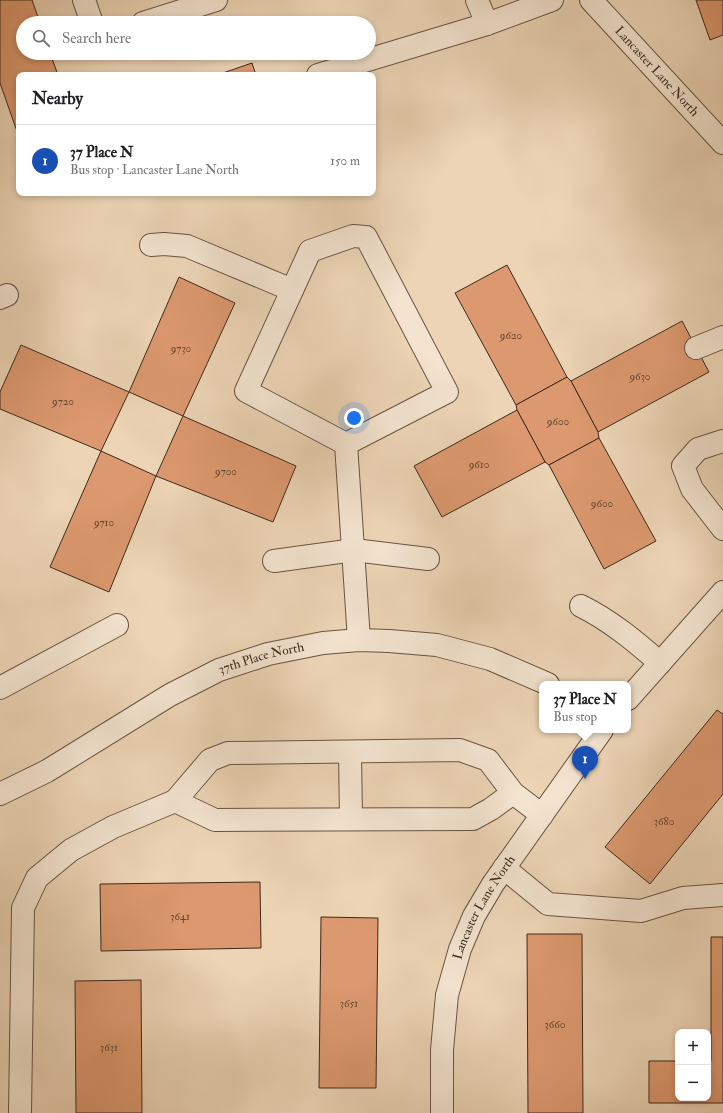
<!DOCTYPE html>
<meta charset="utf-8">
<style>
body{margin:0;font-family:"IM FELL Double Pica",serif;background:#f2f2f2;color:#202124}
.controls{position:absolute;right:12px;bottom:12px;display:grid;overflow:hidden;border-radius:8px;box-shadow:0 2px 6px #0003}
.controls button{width:36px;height:36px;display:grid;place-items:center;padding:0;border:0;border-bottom:1px solid #e0e0e0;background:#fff;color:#202124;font:20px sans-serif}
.you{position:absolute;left:354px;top:418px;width:14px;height:14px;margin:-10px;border:3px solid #fff;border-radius:50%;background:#1a73e8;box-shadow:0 0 0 6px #1a73e833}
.badge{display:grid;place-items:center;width:26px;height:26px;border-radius:50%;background:#ea580c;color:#fff;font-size:13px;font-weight:700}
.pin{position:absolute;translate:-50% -33px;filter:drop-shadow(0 1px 2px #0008)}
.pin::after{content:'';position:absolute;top:21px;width:14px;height:12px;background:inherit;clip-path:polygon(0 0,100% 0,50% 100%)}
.popup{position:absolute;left:539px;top:681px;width:92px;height:52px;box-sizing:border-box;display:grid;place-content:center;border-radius:8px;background:#fff;filter:drop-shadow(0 1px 3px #0005);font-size:13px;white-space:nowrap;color:#757577}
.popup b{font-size:15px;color:#202124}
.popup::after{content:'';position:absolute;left:50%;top:100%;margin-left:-8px;border:8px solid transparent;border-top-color:#fff}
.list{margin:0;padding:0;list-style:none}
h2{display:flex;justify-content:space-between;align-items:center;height:52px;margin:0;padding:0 16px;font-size:17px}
h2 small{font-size:13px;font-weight:400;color:#757577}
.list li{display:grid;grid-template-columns:26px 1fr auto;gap:12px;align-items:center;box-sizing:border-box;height:72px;padding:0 16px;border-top:1px solid #e0e0e0}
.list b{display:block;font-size:15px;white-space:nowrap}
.list p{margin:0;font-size:13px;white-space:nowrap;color:#757577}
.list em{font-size:13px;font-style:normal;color:#757577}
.icon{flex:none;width:22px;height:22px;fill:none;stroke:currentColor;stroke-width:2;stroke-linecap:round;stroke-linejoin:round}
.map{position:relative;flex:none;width:723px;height:1113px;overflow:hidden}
.search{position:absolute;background:#fff;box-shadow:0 2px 6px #0003;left:16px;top:16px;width:360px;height:44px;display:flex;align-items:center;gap:10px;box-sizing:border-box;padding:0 14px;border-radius:22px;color:#757577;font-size:15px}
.panel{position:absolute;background:#fff;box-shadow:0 2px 6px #0003;left:16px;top:72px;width:360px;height:124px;border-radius:8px}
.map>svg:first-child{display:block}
.building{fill:#dc986e;stroke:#3c2a1d}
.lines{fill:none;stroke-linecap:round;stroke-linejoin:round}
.minor-casing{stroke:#685443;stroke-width:24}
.minor{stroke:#f3e3cf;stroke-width:22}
.labels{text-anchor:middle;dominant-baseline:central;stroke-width:3;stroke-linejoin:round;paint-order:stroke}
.number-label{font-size:11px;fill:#644631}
.street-label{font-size:13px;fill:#3c2a1d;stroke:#f3e3cf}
</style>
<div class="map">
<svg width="723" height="1113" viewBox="0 0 723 1113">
<rect width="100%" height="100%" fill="#ecd4b5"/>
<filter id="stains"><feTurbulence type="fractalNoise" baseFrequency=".005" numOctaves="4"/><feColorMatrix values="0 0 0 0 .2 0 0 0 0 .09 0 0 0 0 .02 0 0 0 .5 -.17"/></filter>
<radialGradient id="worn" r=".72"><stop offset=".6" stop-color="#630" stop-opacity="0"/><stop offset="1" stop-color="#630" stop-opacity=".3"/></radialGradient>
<g class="building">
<path d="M0,0H32L40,23H23V53H50L58,75H19V137L0,83Z"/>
<path d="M696,0H723V35L710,40Z"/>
<path d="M252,63L256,75H217Z"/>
<path d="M507,265L567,377L516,405L455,293Z"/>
<path d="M179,277L235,303L183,416L129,392Z"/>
<path d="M682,321L709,372L598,432L571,381Z"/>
<path d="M21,345L129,392L101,451L0,409V392Z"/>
<path d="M567,377L571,381L598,432L599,438L549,465L545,462L517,410L516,405Z"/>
<path d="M517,410L545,462L442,517L414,466Z"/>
<path d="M183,416L296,466L273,522L156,476Z"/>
<path d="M599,438L656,541L604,569L549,465Z"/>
<path d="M101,451L156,476L109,592L50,567Z"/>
<path d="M717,710L723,714V794L650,884L605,847Z"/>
<path d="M260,882L261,948L101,951L100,884Z"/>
<path d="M321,917L378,918L376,1088H319Z"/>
<path d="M527,934H582L583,1113H528Z"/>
<path d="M711,937H723V1103H649V1061H678V1098H708V1061H711Z"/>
<path d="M141,980L142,1113H76L75,981Z"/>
</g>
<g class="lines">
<defs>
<g id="minor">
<path d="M84,0L92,23"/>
<path d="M477,0L487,24"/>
<path id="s1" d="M591,0L723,143"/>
<path d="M143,23L216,0"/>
<path d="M318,75L487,24L552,0"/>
<path d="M151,245L164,244L187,246L292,290"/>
<path d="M0,298L7,295"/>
<path d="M696,348L723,337"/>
<path d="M723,441L698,449L683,466L692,489L723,529"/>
<path d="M346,444L246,391L310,251L353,236L366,237L447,392L346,444L359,640"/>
<path d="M274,561L354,550L428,559"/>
<path d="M581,606C611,621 635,641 660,663"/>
<path d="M0,688L117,625"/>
<path d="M628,699L723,592"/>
<path d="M350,752L351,819"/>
<path d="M513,793L491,809L473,819L215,820L175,801L210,760L228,753L460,750L488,760L513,793L542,815"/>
<path id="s2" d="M0,794L47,771L170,695L219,670L268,654L323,643L359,640L389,641L437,645L490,659L548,684"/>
<path d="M504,868L548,904L641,911L683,898L723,895"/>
<path d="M20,1113L23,908L37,878L71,850L113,827L175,801"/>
<path id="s3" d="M442,1113V1050L447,995L460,949L474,916L493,884L602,730"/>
</g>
</defs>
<use href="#minor" class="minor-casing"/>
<use href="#minor" class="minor"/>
</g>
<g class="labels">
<g class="number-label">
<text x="511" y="335">9620</text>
<text x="181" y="348">9730</text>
<text x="640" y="376">9630</text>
<text x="63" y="401">9720</text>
<text x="558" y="421">9600</text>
<text x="479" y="464">9610</text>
<text x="226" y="471">9700</text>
<text x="602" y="503">9600</text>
<text x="104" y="522">9710</text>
<text x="664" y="821">3680</text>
<text x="180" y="916">3641</text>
<text x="349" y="1003">3651</text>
<text x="555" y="1024">3660</text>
<text x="109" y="1047">3631</text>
</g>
<g class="street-label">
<text stroke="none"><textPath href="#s1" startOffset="97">Lancaster Lane North</textPath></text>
<text stroke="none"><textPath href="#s2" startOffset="296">37th Place North</textPath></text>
<text stroke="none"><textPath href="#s3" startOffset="214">Lancaster Lane North</textPath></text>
</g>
</g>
<rect width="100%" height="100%" filter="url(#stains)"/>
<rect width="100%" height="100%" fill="url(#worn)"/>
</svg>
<div class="controls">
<button>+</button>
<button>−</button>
</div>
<div class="you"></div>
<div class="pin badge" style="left:585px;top:779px;background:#1a4fb4">1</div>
<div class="popup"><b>37 Place N</b>Bus stop</div>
<div class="search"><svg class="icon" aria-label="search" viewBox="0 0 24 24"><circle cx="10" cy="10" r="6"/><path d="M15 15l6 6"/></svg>Search here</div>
<section class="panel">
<h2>Nearby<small></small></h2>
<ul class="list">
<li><span class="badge" style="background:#1a4fb4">1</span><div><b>37 Place N</b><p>Bus stop · Lancaster Lane North</p></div><em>150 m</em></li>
</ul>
</section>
</div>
